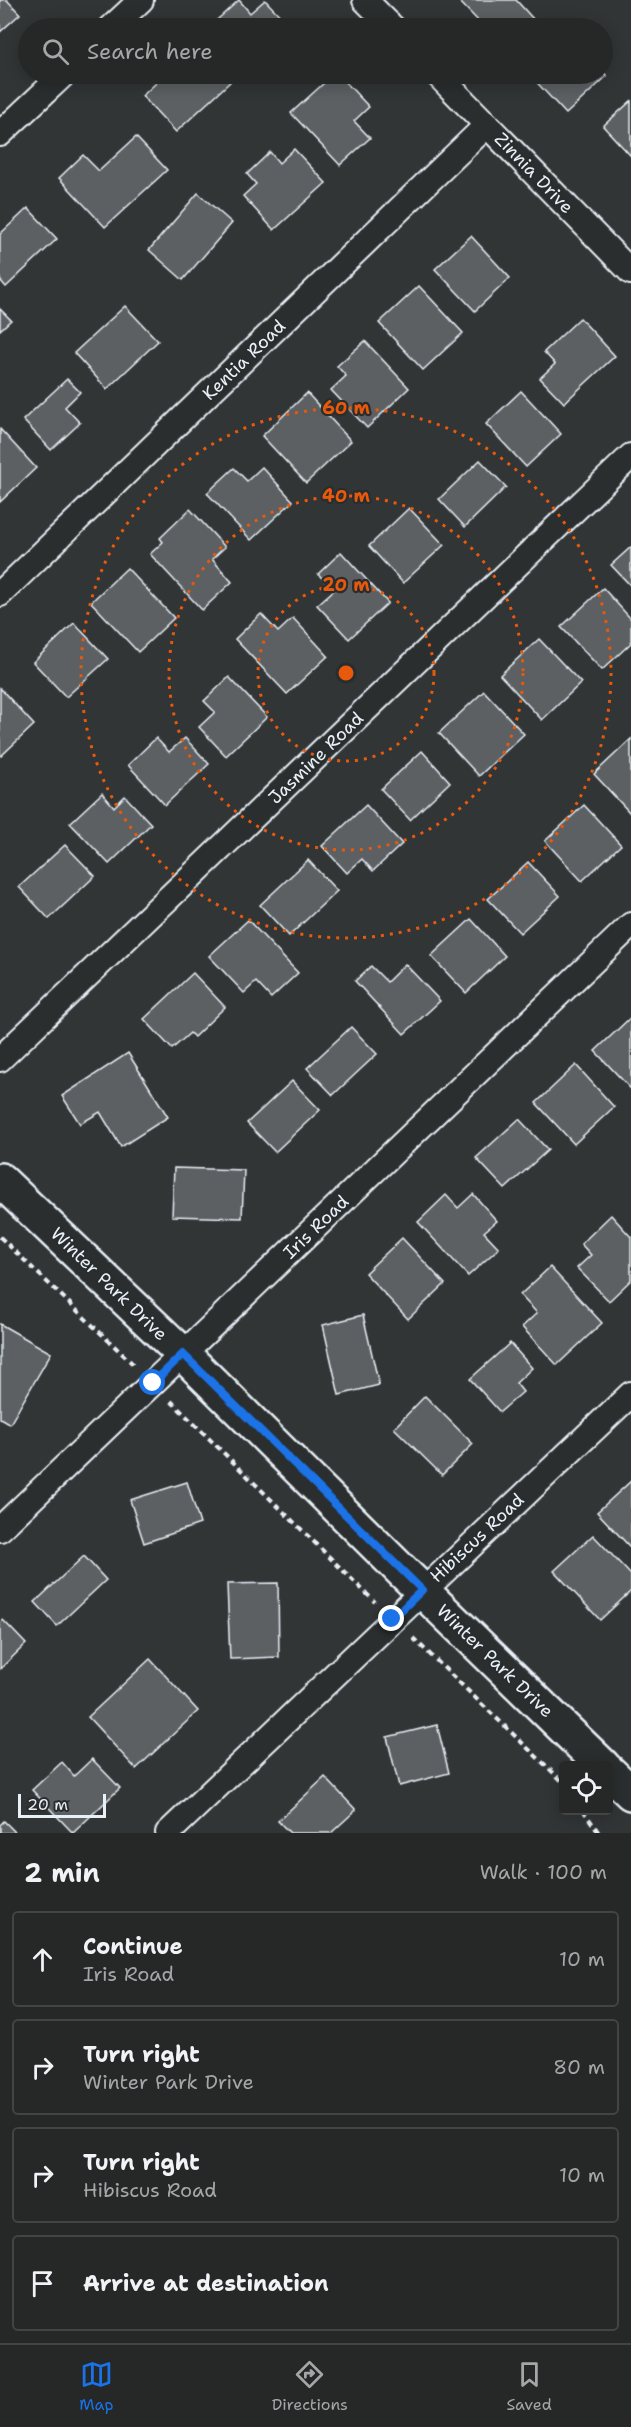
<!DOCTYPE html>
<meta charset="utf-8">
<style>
body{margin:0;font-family:"Shantell Sans",sans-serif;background:#323434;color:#f1f3f6}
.controls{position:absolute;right:18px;bottom:18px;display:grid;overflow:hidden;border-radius:6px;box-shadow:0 3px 15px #0003}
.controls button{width:54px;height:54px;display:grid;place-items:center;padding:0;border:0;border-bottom:2px solid #424445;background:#262828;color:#f1f3f6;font:30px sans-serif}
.scale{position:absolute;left:18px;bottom:15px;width:88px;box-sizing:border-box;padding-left:6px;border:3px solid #e8f1f8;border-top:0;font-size:16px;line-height:21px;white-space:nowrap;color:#e8f1f8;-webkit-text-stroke:4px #2a2d2e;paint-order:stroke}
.stop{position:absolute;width:18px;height:18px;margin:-14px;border:4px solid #1a73e8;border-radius:50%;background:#fff}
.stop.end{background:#1a73e8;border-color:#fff;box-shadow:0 2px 6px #0008}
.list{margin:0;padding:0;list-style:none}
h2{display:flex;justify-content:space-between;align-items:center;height:78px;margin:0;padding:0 24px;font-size:26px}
h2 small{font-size:20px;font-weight:400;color:#a4a6a8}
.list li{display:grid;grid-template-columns:39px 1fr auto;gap:18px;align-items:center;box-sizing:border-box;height:96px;margin:0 12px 12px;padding:0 12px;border:2px solid #424445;border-radius:6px}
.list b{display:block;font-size:22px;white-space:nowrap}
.list p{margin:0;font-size:20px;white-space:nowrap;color:#a4a6a8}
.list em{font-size:20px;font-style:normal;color:#a4a6a8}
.icon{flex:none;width:33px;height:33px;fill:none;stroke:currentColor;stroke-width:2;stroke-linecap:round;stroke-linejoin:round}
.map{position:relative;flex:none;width:631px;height:1833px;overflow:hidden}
.search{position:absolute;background:#262828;box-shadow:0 3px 15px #0003;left:18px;right:18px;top:18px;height:66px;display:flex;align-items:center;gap:15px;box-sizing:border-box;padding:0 21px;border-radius:33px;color:#a4a6a8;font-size:22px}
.sheet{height:510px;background:#262828}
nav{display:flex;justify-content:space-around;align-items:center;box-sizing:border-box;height:84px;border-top:2px solid #424445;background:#262828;font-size:16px;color:#a4a6a8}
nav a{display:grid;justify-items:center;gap:3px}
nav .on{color:#1a73e8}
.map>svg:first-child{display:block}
.building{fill:#5c6063;stroke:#e8f1f8;stroke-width:1.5}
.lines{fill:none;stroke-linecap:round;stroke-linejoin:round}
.street-casing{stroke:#e8f1f8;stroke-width:28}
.secondary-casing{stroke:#e8f1f8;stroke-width:38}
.path{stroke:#e8f1f8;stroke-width:4;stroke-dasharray:6 4.5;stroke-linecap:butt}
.street{stroke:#2a2d2e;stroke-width:24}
.secondary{stroke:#2a2d2e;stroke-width:33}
.route{stroke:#1a73e8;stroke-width:8}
.ring{fill:none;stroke:#e8590c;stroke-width:3;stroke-dasharray:3 6}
.labels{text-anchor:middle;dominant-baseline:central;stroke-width:4.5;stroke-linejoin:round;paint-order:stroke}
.street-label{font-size:18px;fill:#e8f1f8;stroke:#2a2d2e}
.centre{fill:#e8590c;stroke:#2a2d2e;stroke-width:3}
.ring-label{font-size:18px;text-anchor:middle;font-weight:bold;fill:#e8590c;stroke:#2a2d2e;stroke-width:4.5;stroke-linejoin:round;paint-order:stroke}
</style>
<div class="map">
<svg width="631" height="1833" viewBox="0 0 631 1833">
<rect width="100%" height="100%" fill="#323536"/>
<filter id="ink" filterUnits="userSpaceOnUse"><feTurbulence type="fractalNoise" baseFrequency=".0167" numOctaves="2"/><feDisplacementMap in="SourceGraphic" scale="12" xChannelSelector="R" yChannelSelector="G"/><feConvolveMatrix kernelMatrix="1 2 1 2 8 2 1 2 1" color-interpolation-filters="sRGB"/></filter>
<g filter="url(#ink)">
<g class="building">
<path d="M0,0H7L20,14L0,32Z"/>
<path d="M239,0L250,13L265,0L290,26L287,28H208Z"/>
<path d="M458,0H516L534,20L525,28H485Z"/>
<path d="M602,71L607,76L566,114L529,74H602Z"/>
<path d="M166,74H221L230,82L176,132L142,96Z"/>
<path d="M334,74H338L369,107L354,121L370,138L340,165L291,113Z"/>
<path d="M631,101V156L603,126Z"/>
<path d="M136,137L167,170L105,227L59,178L83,155L99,171Z"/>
<path d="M294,149L326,183L274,230L243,196L256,184L247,174L270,152L279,163Z"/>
<path d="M198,193L232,223L183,280L149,250Z"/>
<path d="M28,208L57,239L6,287L0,280V234Z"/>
<path d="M471,236L510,278L475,311L435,269Z"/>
<path d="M419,286L463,333L423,370L379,323Z"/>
<path d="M125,306L158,341L107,389L74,353Z"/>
<path d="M0,309L11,320L0,330Z"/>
<path d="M580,318L615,356L564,403L540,378L555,364L544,352Z"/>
<path d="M365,341L409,388L367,428L331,390L346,376L337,366Z"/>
<path d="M67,379L80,392L65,407L80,423L51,450L23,420Z"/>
<path d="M521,391L561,434L526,467L486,424Z"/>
<path d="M307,393L351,441L306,483L262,436Z"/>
<path d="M0,429L36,468L0,502Z"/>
<path d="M480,460L506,487L465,527L439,499Z"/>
<path d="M262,467L293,501L251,540L207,493L234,468L247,481Z"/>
<path d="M409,508L444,545L403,583L369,546Z"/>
<path d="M190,509L225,547L212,559L232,582L202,610L150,554L163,542L160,538Z"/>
<path d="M631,547V586L611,565Z"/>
<path d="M341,552L388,603L349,639L317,605L334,590L318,574Z"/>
<path d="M127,568L174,618L138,652L91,602Z"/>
<path d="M603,588L631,619V643L602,670L561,627Z"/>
<path d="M261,614L278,632L293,618L328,656L287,694L235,639Z"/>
<path d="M74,623L108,659L66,697L33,662Z"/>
<path d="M539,639L581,683L542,720L500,675Z"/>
<path d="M229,677L267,717L226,756L199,727L215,712L204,701Z"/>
<path d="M0,688L34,725L1,756L0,754Z"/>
<path d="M484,691L524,734L479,776L439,733Z"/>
<path d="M156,738L169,752L185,738L209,764L165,805L128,765Z"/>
<path d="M631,739V814L594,774Z"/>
<path d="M422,751L450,782L410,820L381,789Z"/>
<path d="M102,793L114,807L125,796L151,824L109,864L70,823Z"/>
<path d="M366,805L402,844L373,871L362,859L347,873L322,846Z"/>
<path d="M584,805L621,845L582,881L545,841Z"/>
<path d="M65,845L95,876L49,919L19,887Z"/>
<path d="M308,860L337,891L289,936L260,905Z"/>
<path d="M528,862L560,896L520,933L488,899Z"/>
<path d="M471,919L505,956L466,993L431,956Z"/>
<path d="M248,920L298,973L271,998L256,982L244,993L209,956Z"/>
<path d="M405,964L440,1001L404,1034L355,981L371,966L387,982Z"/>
<path d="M193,973L225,1007L194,1037L190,1033L172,1049L144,1019Z"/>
<path d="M631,1017V1089L595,1051Z"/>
<path d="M351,1027L377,1054L333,1095L307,1068Z"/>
<path d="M128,1053L168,1117L121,1147L100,1112L80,1124L62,1096Z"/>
<path d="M576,1065L614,1107L574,1144L536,1103Z"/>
<path d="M292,1081L320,1110L275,1152L247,1123Z"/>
<path d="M519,1119L548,1150L505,1189L476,1158Z"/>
<path d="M174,1168L244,1170L242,1218L172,1216Z"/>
<path d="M473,1194L497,1221L484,1232L499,1248L468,1276L418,1222L446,1195L458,1208Z"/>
<path d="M611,1215L631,1237V1280L609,1301L577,1268L591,1255L581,1244Z"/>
<path d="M402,1238L445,1284L408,1319L365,1273Z"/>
<path d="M550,1267L602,1323L557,1365L522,1327L537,1313L520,1295Z"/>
<path d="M363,1315L379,1385L339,1395L323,1325Z"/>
<path d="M0,1324L51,1353L10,1424L0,1418Z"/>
<path d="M510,1343L532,1368L516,1383L523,1392L500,1412L470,1379Z"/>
<path d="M425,1396L473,1444L442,1475L394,1428Z"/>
<path d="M631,1481V1548L597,1512Z"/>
<path d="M187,1482L200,1524L144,1543L130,1500Z"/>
<path d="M593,1535L631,1575V1591L600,1620L554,1571Z"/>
<path d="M84,1556L106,1580L57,1626L35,1602Z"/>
<path d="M278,1583L279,1657L230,1659L227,1584Z"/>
<path d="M3,1620L26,1644L0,1669V1623Z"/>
<path d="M150,1659L198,1711L136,1769L88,1717Z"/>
<path d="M437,1725L449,1773L399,1786L387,1737Z"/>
<path d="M92,1759L120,1788L73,1833L32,1790L62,1762L74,1776Z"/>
<path d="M325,1777L356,1810L331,1833H290L278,1821Z"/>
<path d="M4,1821L16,1833H0V1825Z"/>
</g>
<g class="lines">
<defs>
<g id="street">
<path d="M365,0L393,28"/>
<path d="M111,28L141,0"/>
<path d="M437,74L631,272"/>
<path d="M0,134L64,74"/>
<path d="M0,594L487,125"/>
<path d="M0,1059L631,456"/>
<path d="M0,1529L631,925"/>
<path d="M168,1833L631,1394"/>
</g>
<g id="secondary">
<path d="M0,1180L183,1354L403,1572L603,1766"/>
<path d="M608,1771L631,1793"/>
</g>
</defs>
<use href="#street" class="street-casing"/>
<use href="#secondary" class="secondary-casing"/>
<g class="path">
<path d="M0,1237L133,1364"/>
<path d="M171,1401L375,1602"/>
<path d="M413,1638L564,1783"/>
<path d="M583,1810L599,1833"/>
</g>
<use href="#street" class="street"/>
<use href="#secondary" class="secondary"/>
</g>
</g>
<g class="lines" filter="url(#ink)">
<path class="route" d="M153,1383L183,1354L422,1590L392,1619"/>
</g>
<g class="ring">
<circle cx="346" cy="673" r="88"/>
<circle cx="346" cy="673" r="177"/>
<circle cx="346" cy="673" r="265"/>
</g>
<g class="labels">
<g class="street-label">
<text transform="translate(534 173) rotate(46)">Zinnia Drive</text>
<text transform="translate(244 360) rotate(-44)">Kentia Road</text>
<text transform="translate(316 758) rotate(-44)">Jasmine Road</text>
<text transform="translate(316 1227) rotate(-44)">Iris Road</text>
<text transform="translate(109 1284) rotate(44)">Winter Park Drive</text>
<text transform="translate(477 1538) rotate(-43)">Hibiscus Road</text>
<text transform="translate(495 1661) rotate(44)">Winter Park Drive</text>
</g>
</g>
<circle cx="346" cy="673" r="9" class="centre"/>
<g class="ring-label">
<text x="346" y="414">60 m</text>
<text x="346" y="502">40 m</text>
<text x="346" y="591">20 m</text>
</g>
</svg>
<div class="controls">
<button><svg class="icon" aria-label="locate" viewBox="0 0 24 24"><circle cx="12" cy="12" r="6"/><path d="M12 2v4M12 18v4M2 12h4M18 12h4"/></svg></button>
</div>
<div class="scale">20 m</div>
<div class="stop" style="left:153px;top:1383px"></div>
<div class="stop end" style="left:392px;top:1619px"></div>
<div class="search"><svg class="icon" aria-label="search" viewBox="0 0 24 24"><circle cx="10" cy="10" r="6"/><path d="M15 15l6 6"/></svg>Search here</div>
</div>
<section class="sheet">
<h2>2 min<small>Walk · 100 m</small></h2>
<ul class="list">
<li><svg class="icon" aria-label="ahead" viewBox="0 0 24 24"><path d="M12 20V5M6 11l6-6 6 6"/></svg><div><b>Continue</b><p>Iris Road</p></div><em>10 m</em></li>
<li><svg class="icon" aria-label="right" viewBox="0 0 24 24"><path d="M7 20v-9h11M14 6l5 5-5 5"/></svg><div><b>Turn right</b><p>Winter Park Drive</p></div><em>80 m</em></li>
<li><svg class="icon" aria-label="right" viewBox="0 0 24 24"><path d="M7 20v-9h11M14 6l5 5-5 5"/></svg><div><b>Turn right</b><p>Hibiscus Road</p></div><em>10 m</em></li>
<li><svg class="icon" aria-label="arrive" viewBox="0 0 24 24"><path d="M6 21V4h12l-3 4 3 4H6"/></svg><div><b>Arrive at destination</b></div></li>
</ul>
</section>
<nav>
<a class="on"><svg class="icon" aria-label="map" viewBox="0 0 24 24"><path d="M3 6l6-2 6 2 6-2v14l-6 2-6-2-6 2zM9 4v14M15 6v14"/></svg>Map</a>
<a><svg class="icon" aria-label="directions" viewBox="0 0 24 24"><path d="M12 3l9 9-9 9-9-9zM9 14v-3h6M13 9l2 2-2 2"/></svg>Directions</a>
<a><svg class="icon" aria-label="saved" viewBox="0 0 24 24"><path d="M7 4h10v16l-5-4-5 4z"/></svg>Saved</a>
</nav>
